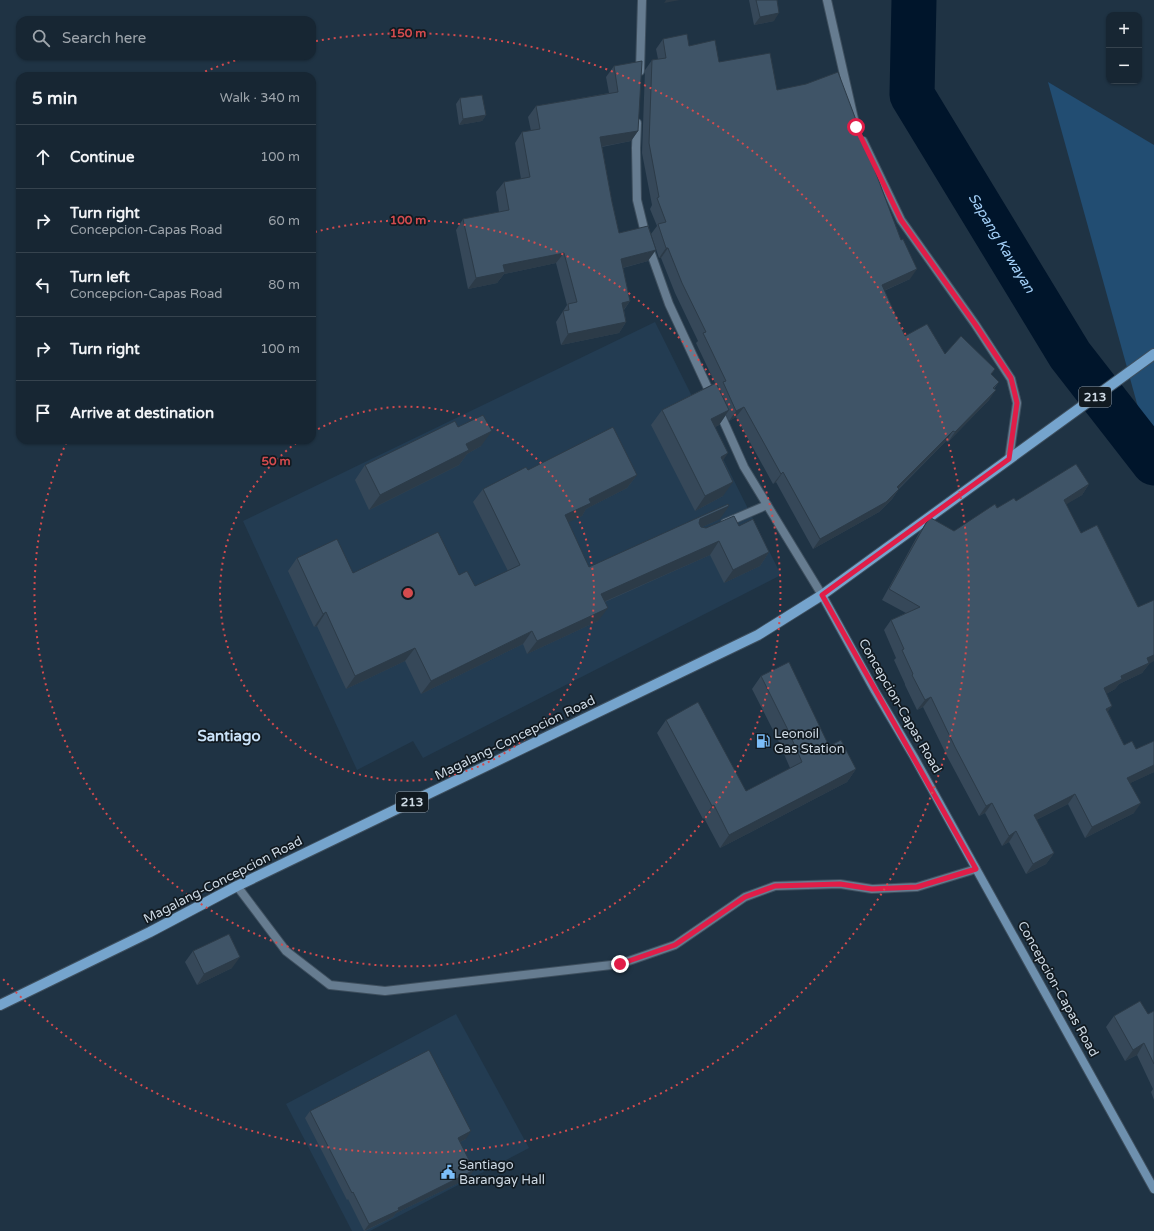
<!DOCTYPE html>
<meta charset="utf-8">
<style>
body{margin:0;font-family:"Varela Round",sans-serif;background:#202e3b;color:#f1f3f6}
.controls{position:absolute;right:12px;top:12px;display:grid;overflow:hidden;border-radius:8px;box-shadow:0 1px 3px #0004}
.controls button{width:36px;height:36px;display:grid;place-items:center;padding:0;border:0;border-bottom:1px solid #36434e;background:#172633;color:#f1f3f6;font:20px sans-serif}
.stop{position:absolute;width:12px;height:12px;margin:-9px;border:3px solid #e11d48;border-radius:50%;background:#fff}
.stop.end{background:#e11d48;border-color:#fff;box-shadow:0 1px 4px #0008}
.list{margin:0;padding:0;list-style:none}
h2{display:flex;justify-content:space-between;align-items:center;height:52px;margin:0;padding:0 16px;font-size:17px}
h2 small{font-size:13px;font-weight:400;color:#9ea5ac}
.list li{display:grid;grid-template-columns:26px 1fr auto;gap:12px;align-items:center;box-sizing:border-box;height:64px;padding:0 16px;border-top:1px solid #36434e}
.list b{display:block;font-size:15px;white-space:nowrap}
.list p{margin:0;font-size:13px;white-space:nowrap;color:#9ea5ac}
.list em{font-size:13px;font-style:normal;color:#9ea5ac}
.icon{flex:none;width:22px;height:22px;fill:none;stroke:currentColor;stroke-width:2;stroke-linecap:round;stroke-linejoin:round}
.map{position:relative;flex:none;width:1154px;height:1231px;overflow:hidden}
.search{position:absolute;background:#172633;box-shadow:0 1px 3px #0004;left:16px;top:16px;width:300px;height:44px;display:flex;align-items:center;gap:10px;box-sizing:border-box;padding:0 14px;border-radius:12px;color:#9ea5ac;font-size:15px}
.panel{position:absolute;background:#172633;box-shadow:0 1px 3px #0004;left:16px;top:72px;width:300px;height:372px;border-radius:12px}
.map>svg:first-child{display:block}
.built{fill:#233c52}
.green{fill:#224d72}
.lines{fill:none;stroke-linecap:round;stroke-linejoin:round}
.river{stroke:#00152b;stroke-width:45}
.lane-casing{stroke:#3e4f5e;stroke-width:10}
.street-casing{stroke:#3e4f5e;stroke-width:10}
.secondary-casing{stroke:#3e4f5e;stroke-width:10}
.primary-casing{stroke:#3e4f5e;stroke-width:12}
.lane{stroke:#667c90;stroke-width:8}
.street{stroke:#667c90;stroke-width:8}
.secondary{stroke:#6e90ae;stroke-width:8}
.primary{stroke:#75a4cd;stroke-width:10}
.wall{fill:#364859}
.shaded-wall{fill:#2c3b48}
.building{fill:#3f5467;stroke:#2c3b48}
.route{stroke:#e11d48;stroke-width:5}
.ring{fill:none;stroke:#d44b4e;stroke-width:2;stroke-dasharray:2 4}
.labels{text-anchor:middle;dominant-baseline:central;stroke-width:3.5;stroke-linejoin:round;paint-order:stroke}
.shield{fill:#111a21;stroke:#95a0aa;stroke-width:1}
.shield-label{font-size:12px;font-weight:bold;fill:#cdd9e4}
.street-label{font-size:13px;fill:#cdd9e4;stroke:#111a21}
.poi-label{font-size:13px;fill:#cdd9e4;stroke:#111a21;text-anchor:start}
.water-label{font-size:14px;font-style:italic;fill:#a2cff7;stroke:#111a21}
.quarter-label{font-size:15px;font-weight:bold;fill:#cbe3f9;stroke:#111a21}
.centre{fill:#d44b4e;stroke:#111a21;stroke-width:2}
.ring-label{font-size:12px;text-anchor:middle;font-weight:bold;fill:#d44b4e;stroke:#111a21;stroke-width:3.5;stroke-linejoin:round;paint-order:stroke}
</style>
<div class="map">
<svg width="1154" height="1231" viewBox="0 0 1154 1231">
<rect width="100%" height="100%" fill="#1f3344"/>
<g class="built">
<path d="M655,322L781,575L423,758L413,741L357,770L243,521Z"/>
<path d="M456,1014L529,1148L370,1231H352L286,1104Z"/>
</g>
<path class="green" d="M1048,82L1154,145V465Z"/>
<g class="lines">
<path class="river" id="s1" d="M914,0L912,95L1070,355L1154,463"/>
<defs>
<g id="lane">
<path d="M725,523L767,505"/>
<path d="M237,886L286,951L330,985L385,991L620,964L675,945L745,897L775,886L840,884L872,889L917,887L976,869"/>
</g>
<g id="street">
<path d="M827,0L854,119"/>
<path d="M640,71L642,0"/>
<path d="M637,123L636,148L637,200L648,245L669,304L712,397"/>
<path d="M863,141L901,220L975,324L1011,379L1017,403L1009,459"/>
<path d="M719,411L744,467L822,595"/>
</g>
<path id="secondary" d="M822,595L875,691L914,757L1154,1189"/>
<path id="primary" d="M0,1005L150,932L237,886L758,635L822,595L1154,354"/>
</defs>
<use href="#lane" class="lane-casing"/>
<use href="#street" class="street-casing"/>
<use href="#secondary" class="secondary-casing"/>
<use href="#primary" class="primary-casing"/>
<use href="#lane" class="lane"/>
<use href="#street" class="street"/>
<use href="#secondary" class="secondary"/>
<use href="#primary" class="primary"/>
</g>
<g class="wall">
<path d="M749,0H777L774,21L754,25Z"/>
<path d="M663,39L689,46L719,62L777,90L910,279L884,291L905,336L945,354L995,369L991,374L999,382L994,389L989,400L948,442L946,441L899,489L892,499L879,512L813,549L776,482L773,484L736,417L729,421L726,415L719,425L715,427L723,461V496L695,511L651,425L662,410L715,383L696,343L698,341L675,293L661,258H659L651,234L657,226L650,209L652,205L642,153L645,70L652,60L658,59L656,49Z"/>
<path d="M614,66L638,131L631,141L602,147L612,202L619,233L648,261L623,268L630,301L624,310L626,322L619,333L561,345L556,322L567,305L556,263L504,274L497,283L468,289L456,230L463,219L499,212L496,192L504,182L521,179L515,143L522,132L531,131L528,117L536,106L609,93L606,77Z"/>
<path d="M460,98L486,115L482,121L459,125L456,104Z"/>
<path d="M458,427L481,446L467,454L459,465L369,510L355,480L365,465Z"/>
<path d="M528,470L637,475L627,488L586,509L582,516L568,522L589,567L720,519L702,527L706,528L739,526L769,552L760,566L724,583L710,555L605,602L598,621L527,654L523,644L421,694L405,661L346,689L317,626L314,627L288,571L297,558L353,573L459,575L475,586L508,571L473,502L483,489Z"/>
<path d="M1089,484L1082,495L1066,504L1149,664L1142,673L1119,684L1115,689L1106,694L1108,712L1124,745L1136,749L1154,741V772L1130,783L1134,813L1085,838L1068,804L1036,820L1054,853L1046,864L1026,874L1009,842L1002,846L985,813L979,816L948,758L923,707L917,710L905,685V684L894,660L896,658L884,630L891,620L906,613L882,600L919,533L926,523L954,531L997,508L1016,501Z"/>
<path d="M761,676L829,746L856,769L847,782L720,848L704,818L703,819L657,733L666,720L746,791L790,768L778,740L752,689Z"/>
<path d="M193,951L232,968L197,985L185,962Z"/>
<path d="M1154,1011V1100L1151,1092L1153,1089L1137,1055L1125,1061L1106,1027L1114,1016L1148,1014Z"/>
<path d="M310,1111L466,1139L460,1142L469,1178L396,1213L393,1217L365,1231H364L348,1199L347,1200L305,1118Z"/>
</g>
<g class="shaded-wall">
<path d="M666,0H680L664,3Z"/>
<path d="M779,13L774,21L754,25L760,17Z"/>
<path d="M486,115L482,121L459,125L463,119Z"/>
<path d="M638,131L631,141L593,148L600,137Z"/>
<path d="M666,248H668L661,258H659Z"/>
<path d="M656,250L648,261L614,270L621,259Z"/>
<path d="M564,253L556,263L504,274L497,283L468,289L476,278L503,265Z"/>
<path d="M917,269L910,279L874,295L882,285Z"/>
<path d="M630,301L622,312V303Z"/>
<path d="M626,322L619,333L561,345L568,334Z"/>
<path d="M996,390L989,400L948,442L955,432Z"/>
<path d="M744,407L736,417L729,421L736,411Z"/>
<path d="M729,410L719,425L701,434L711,419Z"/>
<path d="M492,431L481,446L467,454L459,465L369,510L380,495L466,444Z"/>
<path d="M953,431L946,441L890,497L897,487Z"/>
<path d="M728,453L718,468L721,457Z"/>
<path d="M783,472L776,482L773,484L781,474Z"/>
<path d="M637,475L627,488L586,509L582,516L556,528L565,515L589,499Z"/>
<path d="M733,482L723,496L695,511L705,496Z"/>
<path d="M1089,484L1082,495L1057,510L1064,500Z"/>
<path d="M899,489L892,499L879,512L813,549L820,539Z"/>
<path d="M729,506L720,519L691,532L700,519Z"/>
<path d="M719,541L710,555L592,607L601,594Z"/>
<path d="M769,552L760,566L724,583L733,570Z"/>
<path d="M608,608L598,621L527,654L537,641Z"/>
<path d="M326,612L317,626L314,627L323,614Z"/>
<path d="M532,631L523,644L421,694L431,681Z"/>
<path d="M415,648L405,661L346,689L355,676Z"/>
<path d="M1154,655V661L1149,664L1142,673L1119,684L1115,689L1097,699L1104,688L1147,658Z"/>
<path d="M931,697L923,707L917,710L925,700Z"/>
<path d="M1112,706L1105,716L1106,709Z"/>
<path d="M1154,765V772L1120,788L1127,778Z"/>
<path d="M856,769L847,782L720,848L729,835Z"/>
<path d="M1075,794L1068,804L1026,825L1034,815Z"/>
<path d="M992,803L985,813L979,816L986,806Z"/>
<path d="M1141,803L1134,813L1085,838L1092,827Z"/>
<path d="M714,805L704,818L703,819L712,806Z"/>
<path d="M1016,831L1009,842L1002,846L1009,836Z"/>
<path d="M1054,853L1046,864L1026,874L1033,864Z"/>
<path d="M240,957L232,968L197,985L204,974Z"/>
<path d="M1144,1043L1137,1055L1125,1061L1133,1050Z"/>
<path d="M471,1131L466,1139L453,1145L458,1138Z"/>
<path d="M474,1170L469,1178L396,1213L393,1217L364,1231L369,1224L398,1208Z"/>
</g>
<g class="building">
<path d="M756,0H777L779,13L760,17Z"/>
<path d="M687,34L689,46L715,40L719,62L770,53L777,90L806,84L838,72L901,240L903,239L917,269L882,285L905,336L927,324L945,354L961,336L995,369L991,374L999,382L993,388L996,390L955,432L953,431L897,487L899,489L886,502L820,539L783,472L781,474L744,407L736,411L723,382L726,381L703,333L706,332L682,283L668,248H666L658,224L666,222L657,198L659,197L649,143L652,60L666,58L663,39Z"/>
<path d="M642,61L638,131L600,137L612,202L619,233L648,226L656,250L621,259L630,301L622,303L626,322L568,334L563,311L569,310L568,304L577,302L564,253L503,265L505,272L476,278L463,219L509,210L504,182L530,177L522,132L540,129L536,106L618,92L614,66Z"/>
<path d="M482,95L486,115L463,119L460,98Z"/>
<path d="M716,383L729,410L711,419L728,453L721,457L733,482L705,496L662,410Z"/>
<path d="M483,415L492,431L466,444L469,450L380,495L365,465L455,421L458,427Z"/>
<path d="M613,427L637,475L589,499L591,503L565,515L589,567L728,504L729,506L700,519L699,523L701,527L706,528L734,516L739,526L753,519L769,552L733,570L719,541L601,594L608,608L537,641L532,631L431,681L415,648L355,676L326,612L323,614L297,558L337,539L353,573L438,532L459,575L467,571L475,586L520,565L483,489L526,467L528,470Z"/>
<path d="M1076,464L1089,484L1064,500L1081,533L1097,525L1138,607L1154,600V655L1147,658L1149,663L1121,676L1122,679L1104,688L1112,706L1106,709L1124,745L1132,741L1136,749L1154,741V765L1127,778L1141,803L1092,827L1075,794L1034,815L1054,853L1033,864L1016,831L1009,836L992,803L986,806L955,747L931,697L925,700L912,675L913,674L902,650L904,649L891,620L920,607L889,589L926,523L931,518L954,531L995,504L997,508L1014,498L1016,501Z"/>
<path d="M789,662L829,746L841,740L856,769L729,835L714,805L712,806L666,720L698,702L746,791L802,762L787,728L761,676Z"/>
<path d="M229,934L240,957L204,974L193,951Z"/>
<path d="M1140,1001L1148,1014L1154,1011V1064L1144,1043L1133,1050L1114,1016Z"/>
<path d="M429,1050L471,1131L458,1138L474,1170L398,1208L399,1210L369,1224L353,1192L352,1193L310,1111Z"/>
</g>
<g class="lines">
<path class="route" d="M620,964L675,945L745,897L775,886L840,884L872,889L917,887L976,869C925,777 873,686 822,595L1009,459L1017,403L1011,378L975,324L901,220L856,127"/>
</g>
<g class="ring">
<path d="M313 432A187 187 0 1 1 299 441"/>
<path d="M315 232A373 373 0 1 1 67 441"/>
<path d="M194 76A560 560 0 0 1 249 56M316 41A560 560 0 1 1 2 978"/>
</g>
<defs>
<symbol id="fuel-bare" viewBox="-9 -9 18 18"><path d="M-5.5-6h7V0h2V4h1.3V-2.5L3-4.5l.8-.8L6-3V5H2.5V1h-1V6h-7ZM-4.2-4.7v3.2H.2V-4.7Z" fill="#7cbef9" stroke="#111a21" stroke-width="2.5" paint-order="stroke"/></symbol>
<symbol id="civic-bare" viewBox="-9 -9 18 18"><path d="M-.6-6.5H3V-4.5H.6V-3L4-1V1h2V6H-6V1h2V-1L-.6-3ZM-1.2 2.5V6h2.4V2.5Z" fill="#7cbef9" stroke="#111a21" stroke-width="2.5" paint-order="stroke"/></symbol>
</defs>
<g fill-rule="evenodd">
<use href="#fuel-bare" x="753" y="731" width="20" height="20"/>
<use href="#civic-bare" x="438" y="1162" width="20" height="20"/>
</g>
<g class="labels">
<g class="shield">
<rect x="1079" y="387" width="32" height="20" rx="3"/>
<rect x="396" y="792" width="32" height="20" rx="3"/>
</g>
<g class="shield-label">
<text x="1095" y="397">213</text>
<text x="412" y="802">213</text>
</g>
<g class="street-label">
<text transform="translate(900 706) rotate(60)">Concepcion-Capas Road</text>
<text transform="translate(515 738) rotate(-26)">Magalang-Concepcion Road</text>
<text transform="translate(223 880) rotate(-27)">Magalang-Concepcion Road</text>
<text transform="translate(1058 989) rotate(61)">Concepcion-Capas Road</text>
</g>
<g class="poi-label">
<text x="774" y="734">Leonoil<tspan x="774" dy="15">Gas Station</tspan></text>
<text x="459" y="1165">Santiago<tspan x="459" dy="15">Barangay Hall</tspan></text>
</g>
<g class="water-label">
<text stroke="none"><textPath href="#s1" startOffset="268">Sapang Kawayan</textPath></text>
</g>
<g class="quarter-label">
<text x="229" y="736">Santiago</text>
</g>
</g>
<circle cx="408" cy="593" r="6" class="centre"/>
<g class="ring-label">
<text x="408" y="37">150 m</text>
<text x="408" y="224">100 m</text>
<text x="276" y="465">50 m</text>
</g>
</svg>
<div class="controls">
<button>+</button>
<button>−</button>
</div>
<div class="stop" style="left:856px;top:127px"></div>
<div class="stop end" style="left:620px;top:964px"></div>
<div class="search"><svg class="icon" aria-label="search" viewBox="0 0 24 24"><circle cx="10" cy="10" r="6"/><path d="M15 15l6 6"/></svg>Search here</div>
<section class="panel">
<h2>5 min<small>Walk · 340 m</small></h2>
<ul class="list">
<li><svg class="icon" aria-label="ahead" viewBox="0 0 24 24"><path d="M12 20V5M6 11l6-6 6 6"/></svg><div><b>Continue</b></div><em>100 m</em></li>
<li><svg class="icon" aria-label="right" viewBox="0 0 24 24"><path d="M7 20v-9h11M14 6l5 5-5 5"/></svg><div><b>Turn right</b><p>Concepcion-Capas Road</p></div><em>60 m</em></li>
<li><svg class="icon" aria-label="left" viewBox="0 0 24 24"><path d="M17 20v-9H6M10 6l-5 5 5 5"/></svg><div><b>Turn left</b><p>Concepcion-Capas Road</p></div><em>80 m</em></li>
<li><svg class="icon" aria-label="right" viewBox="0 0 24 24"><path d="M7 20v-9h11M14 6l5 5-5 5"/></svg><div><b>Turn right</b></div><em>100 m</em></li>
<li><svg class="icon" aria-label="arrive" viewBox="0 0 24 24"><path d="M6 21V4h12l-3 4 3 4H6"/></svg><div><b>Arrive at destination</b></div></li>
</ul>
</section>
</div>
